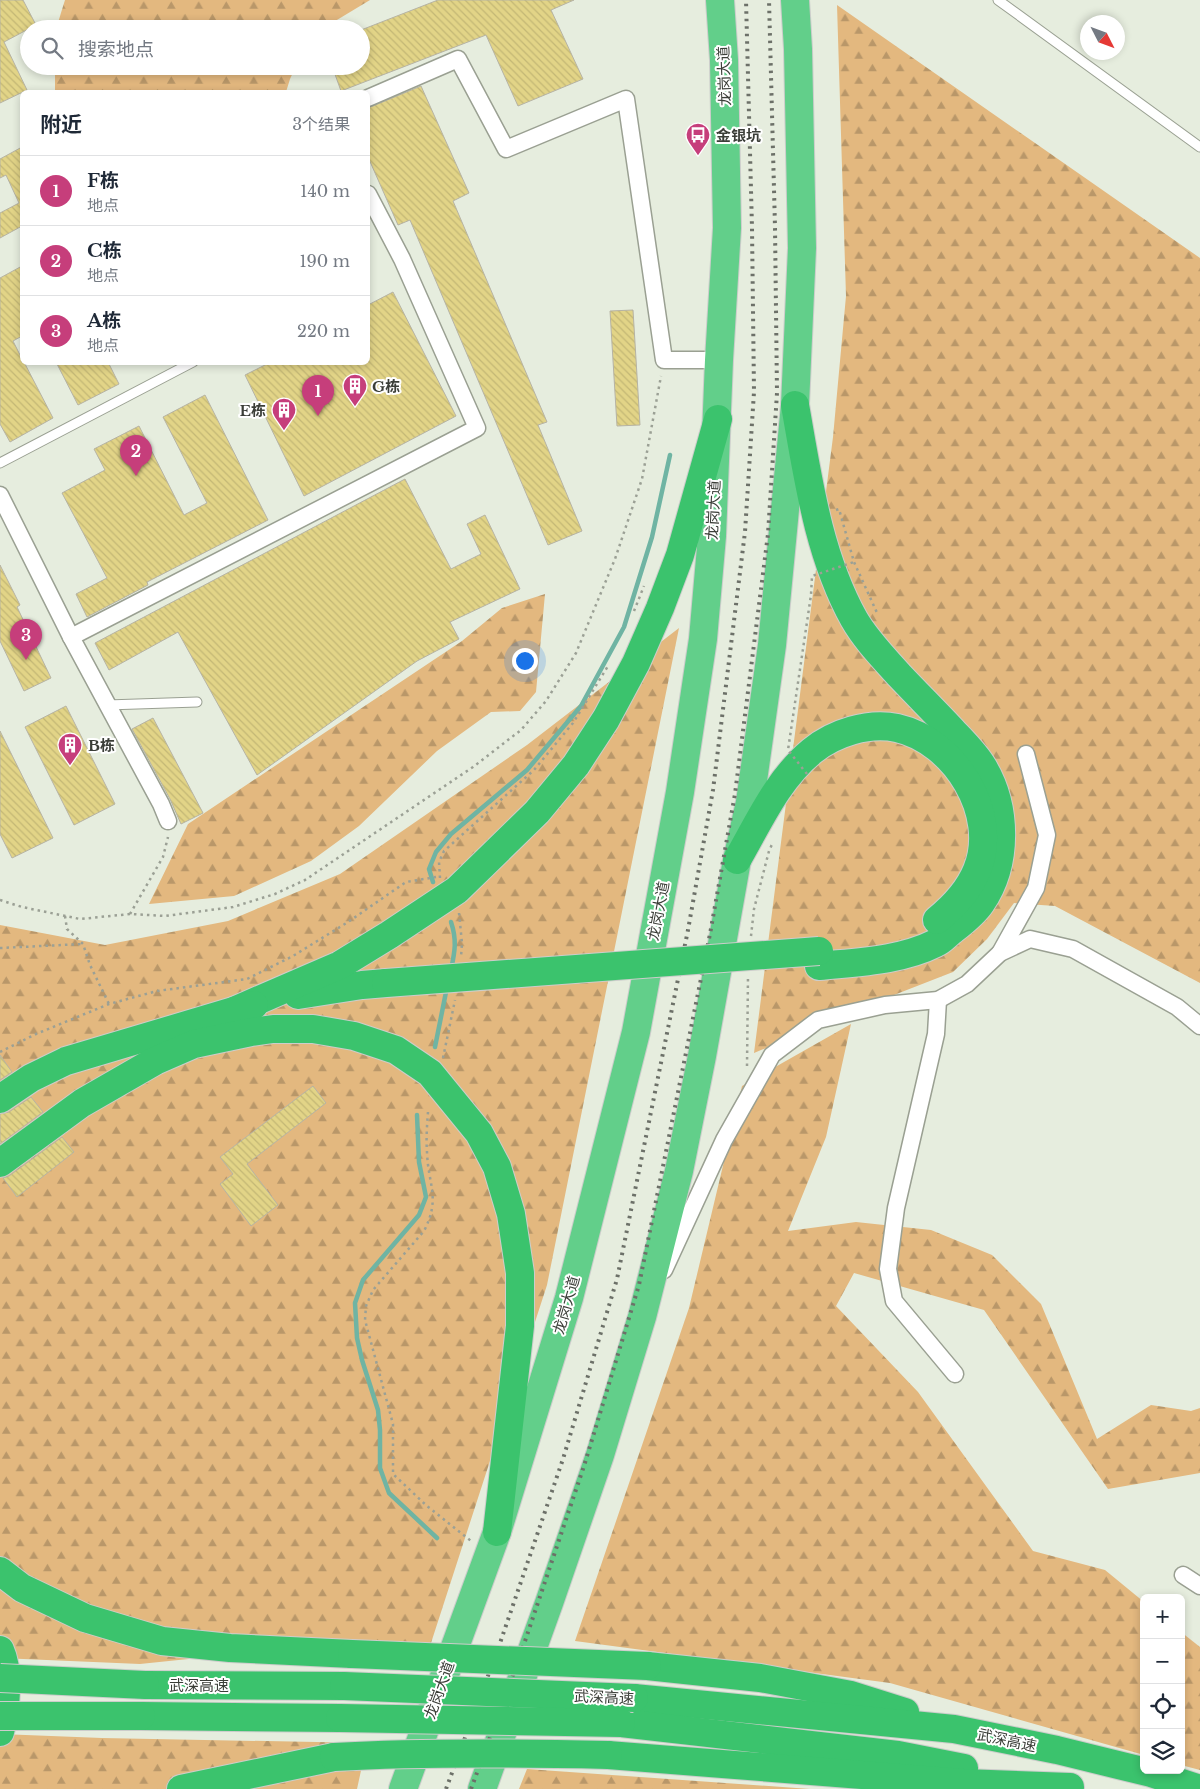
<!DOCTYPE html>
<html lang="zh">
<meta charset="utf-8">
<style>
body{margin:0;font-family:"Libre Baskerville","Noto Sans SC",serif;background:#f6f6f7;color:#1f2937}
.controls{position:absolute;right:15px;bottom:15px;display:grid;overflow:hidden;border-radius:8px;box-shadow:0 2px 8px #0003}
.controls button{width:45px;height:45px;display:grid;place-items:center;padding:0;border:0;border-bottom:1px solid #e0e1e3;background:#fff;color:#1f2937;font:25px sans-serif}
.compass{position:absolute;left:1080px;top:15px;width:45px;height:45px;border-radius:50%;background:#fff;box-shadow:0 2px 8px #0003;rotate:132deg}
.you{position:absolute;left:524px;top:660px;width:18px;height:18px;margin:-12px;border:4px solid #fff;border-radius:50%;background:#1a73e8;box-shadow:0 0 0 8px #1a73e833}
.badge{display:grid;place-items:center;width:32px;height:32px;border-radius:50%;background:#c63e7b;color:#fff;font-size:16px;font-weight:700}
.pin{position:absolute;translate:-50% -41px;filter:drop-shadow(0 1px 2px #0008)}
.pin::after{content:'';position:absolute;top:26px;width:18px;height:15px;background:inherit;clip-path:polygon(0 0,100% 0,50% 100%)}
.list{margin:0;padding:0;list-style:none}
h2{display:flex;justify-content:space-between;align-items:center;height:65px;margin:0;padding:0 20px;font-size:21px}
h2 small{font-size:16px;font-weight:400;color:#747a83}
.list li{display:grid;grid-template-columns:32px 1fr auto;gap:15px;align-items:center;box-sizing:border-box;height:70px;padding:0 20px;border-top:1px solid #e0e1e3}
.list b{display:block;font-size:19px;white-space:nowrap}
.list p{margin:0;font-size:16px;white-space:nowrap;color:#747a83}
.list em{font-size:16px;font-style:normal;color:#747a83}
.icon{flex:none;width:28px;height:28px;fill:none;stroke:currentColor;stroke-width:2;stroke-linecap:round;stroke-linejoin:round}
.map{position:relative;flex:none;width:1200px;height:1789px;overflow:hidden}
.search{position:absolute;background:#fff;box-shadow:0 2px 8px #0003;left:20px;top:20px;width:350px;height:55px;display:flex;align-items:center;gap:12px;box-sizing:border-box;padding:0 18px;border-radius:28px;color:#747a83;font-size:19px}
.panel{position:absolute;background:#fff;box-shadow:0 2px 8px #0003;left:20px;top:90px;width:350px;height:275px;border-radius:8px}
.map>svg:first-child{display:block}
.forest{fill:url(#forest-firs)}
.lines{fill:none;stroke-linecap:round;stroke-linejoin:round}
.stream{stroke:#6fb4a3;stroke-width:4.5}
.building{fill:url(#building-back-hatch);stroke:#b6b3a4}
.service-casing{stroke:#9aa092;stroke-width:11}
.minor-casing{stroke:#9aa092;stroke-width:19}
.trunk-casing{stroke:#cccdcb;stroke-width:30}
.motorway-casing{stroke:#cccdcb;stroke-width:30}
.path{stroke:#9ba095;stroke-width:2.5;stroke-dasharray:2.5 4;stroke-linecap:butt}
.service{stroke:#fff;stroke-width:9}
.minor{stroke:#fff;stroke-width:16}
.trunk{stroke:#62cf8a;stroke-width:28}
.motorway{stroke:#3bc36d;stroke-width:28}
.rail{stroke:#6c7068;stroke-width:4;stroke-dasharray:2.5 5;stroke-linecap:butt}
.motorway-bridge-casing{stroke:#cccdcb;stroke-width:30;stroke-linecap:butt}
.path-bridge{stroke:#9ba095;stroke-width:2.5;stroke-dasharray:2.5 4;stroke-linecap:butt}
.motorway-bridge{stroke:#3bc36d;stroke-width:28}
.labels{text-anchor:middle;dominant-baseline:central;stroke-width:4;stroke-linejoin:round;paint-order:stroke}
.street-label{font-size:15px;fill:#3b3e38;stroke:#fff}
.poi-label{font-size:15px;font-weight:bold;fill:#3b3e38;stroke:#fff;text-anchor:start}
</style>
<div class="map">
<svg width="1200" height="1789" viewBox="0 0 1200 1789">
<defs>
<pattern id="forest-firs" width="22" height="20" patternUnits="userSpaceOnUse" patternTransform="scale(1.25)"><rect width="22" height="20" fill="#e3b87f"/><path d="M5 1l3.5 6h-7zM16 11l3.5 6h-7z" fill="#b99769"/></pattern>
<pattern id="building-back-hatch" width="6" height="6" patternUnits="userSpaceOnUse" patternTransform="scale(1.25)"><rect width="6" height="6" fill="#e2d487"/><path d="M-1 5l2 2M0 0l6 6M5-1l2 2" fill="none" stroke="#c3b775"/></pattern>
</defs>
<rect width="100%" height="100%" fill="#e6edde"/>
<g class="forest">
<path d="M65,0H370L322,29H56Z"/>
<path d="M837,5L1200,258V983L1055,906L1014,903L987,939L953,972L894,995L754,1053L833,437L846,296Z"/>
<path d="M55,66H296L290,79L286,92H55Z"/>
<path d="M545,594L536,692L520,711L491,712L437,751L359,826L311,861L234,896L149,904L188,824L462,641L502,608Z"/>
<path d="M679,628L547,1285L431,1643L362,1641L140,1664L0,1658V925L105,945L228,921L340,874L527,745Z"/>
<path d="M851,1024L826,1137L788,1231L856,1222L931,1230L992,1255L1041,1304L1097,1439L1151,1405L1191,1411L1200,1408V1473L1108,1489L984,1310L854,1273L836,1306L918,1392L1033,1551L1105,1570L1144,1602V1755L890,1683L575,1641L689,1308L742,1086Z"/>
<path d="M1181,1632L1200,1647V1770L1181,1765Z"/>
<path d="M0,1734L102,1738L367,1743L357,1789H0Z"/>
<path d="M527,1769L810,1789H519Z"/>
</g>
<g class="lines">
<g class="stream">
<path d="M433,882L429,869L436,852L451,834L527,770L581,706L624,627L652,537L670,455"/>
<path d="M451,970C455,951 457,940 451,922"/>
<path d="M435,1047L447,987"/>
<path d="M417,1115L419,1162L426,1197L419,1215L363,1280L355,1303L357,1338L362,1360L378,1410L380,1430V1468L389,1493L437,1538"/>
</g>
</g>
<g class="building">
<path d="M0,0H23L36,25L4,42L27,90L0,103Z"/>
<path d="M438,0H574L551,10L583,79L518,106L486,35L341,91L332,66H361V30Z"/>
<path d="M421,86L469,193L453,201L547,422L538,425L582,531L548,545L410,220L398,225L368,157V108Z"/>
<path d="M22,147V226L0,238V213L19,203L6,175L0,178V159Z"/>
<path d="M22,266V336L13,341L22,359V362H24L53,418L10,442L0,424V278Z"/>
<path d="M393,292L456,416L304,496L245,375L271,362H368V305Z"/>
<path d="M633,310L640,425L617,426L610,311Z"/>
<path d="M56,362H108L119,384L78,405Z"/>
<path d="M205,395L268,520L147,582L148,585L87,617L76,594L107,578L62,493L105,470L94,449L139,426L184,515L207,503L163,417Z"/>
<path d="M405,479L451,569L481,554L467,524L485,515L520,589L450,622L459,639L417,661L257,775L178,632L109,670L95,643Z"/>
<path d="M0,565L20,605L17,607L51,678L24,691L0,641Z"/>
<path d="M66,706L115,804L74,825L25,727Z"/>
<path d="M153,718L203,813L181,824L170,799L132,729Z"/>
<path d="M0,731L53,838L12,858L0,834Z"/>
<path d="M0,1055L12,1072L0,1080Z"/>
<path d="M313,1086L326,1103L247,1164L278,1205L251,1226L220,1184L233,1174L220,1157Z"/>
<path d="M31,1097L43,1112L0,1144V1114L9,1112Z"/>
<path d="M62,1137L74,1152L17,1197L3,1178L9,1176Z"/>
</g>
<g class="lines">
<defs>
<g id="service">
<path d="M998,0L1200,147"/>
<path d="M0,463L193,362"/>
<path d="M107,705L197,702"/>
</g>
<g id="minor">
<path d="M368,98L458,59L506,149L626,99L664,360H719"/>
<path d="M0,495L71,637L161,804L168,821"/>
<path d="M71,637L477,428L402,259L368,194"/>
<path d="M1000,953L1036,888L1047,835L1026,754"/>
<path d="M938,1000L936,1034L896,1208L888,1269L894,1301L955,1374"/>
<path d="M664,1270L724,1140L772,1055L818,1020L885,1005L938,1000L967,984L1000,953L1030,939L1073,949L1177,1007L1200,1026"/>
<path d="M1183,1575L1200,1586"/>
</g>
<g id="trunk">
<path d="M403,1789L497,1532L569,1298L636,1032L680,792L703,639L712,536L719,360L727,228L724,60L720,0"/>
<path d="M482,1789L549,1603L600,1455L642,1317L679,1171L702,1056L737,860L750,802L772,645L795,405L802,248L798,49L795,0"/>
</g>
<g id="motorway">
<path d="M795,405C808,478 818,554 854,619C866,640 883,657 899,675C916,693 934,711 951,729C962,741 975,753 983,767C1007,807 1008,864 981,903C975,912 963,922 954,929C948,933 943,940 936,943C900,961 858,962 819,966"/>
<path d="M737,860C759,822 777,780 812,751C834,733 868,722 897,728C955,741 1000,814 977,870C969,890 953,907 937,920"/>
<path d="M298,995L362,985L386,983"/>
<path d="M236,1010L340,965L389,935L457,890L537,812L576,765L606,719L636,663L660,608L680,555L718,419"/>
<path d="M0,1099L31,1078L66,1061L254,1005"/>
<path d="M0,1163L82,1103L155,1061L194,1044L251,1032L273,1029H313L354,1036L396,1050L430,1073L479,1133L497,1167L511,1214L520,1273V1326L497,1532"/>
<path d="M0,1571L22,1588L85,1618L162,1641L230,1648L352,1654"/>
<path d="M0,1650C10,1672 6,1709 0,1732"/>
<path d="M647,1666L760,1678L851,1695L905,1712"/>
<path d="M145,1685L344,1686"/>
<path d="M634,1698L954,1729L1057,1750L1151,1773L1200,1789"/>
<path d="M141,1716L340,1718"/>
<path d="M621,1723L898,1755L964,1768"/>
<path d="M608,1755L963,1783L1070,1787"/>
<path d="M181,1789L334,1757"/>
</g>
</defs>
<use href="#service" class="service-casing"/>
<use href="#minor" class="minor-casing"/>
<use href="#trunk" class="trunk-casing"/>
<use href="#motorway" class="motorway-casing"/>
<g class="path">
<path d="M836,510L839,509L854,562L878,615"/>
<path d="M634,611L644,586"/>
<path d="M440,878L439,862L444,851L534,770L573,723L608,666"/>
<path d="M0,900L22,907L80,919L130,914L165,916L233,907L275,894L305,880L473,767L521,730L546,701L576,653L615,559L642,479L661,376"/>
<path d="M459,913L462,943L461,957"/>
<path d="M130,914L163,857L168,837"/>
<path d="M65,916L67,929L83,944L90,965L109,1004"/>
<path d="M751,936L754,909L769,851L773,842"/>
<path d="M0,948L83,944"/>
<path d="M0,1052L36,1034L109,1004L157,991L247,979L293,956L348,922L406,882L436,877"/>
<path d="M443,1058L455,1000"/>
<path d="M747,1066L748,976"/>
<path d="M428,1112C427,1125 426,1139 427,1152C428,1185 441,1198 424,1231L373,1290L366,1306L365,1320L393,1424V1474L427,1506L471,1541"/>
</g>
<use href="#service" class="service"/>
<use href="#minor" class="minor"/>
<use href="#trunk" class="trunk"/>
<use href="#motorway" class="motorway"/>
<g class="rail">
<path d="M446,1789L499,1646L563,1459L617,1279L688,930L713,790L745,532L754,392L752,228L746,0"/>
<path d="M471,1789L521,1653L584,1466L639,1285L710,934L735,794L768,534L777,393L775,227L769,0"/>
</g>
<defs>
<g id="motorway-bridge">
<path d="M386,983L819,951"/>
<path d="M352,1654L647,1666"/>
<path d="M0,1678L145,1685"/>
<path d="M344,1686L634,1698"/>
<path d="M0,1716H141"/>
<path d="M340,1718L621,1723"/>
<path d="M334,1757C425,1752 516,1753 608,1755"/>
</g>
</defs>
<use href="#motorway-bridge" class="motorway-bridge-casing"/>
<path class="path-bridge" d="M807,774L788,750L811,595L812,576L854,562"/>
<use href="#motorway-bridge" class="motorway-bridge"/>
</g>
<defs>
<symbol id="bus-pin" viewBox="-11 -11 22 30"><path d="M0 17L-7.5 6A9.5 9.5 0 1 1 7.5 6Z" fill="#c63e7b" stroke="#fff"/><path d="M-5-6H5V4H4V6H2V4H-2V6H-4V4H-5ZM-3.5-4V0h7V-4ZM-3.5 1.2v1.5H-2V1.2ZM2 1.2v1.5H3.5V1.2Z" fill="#fff"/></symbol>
<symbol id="building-pin" viewBox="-11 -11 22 30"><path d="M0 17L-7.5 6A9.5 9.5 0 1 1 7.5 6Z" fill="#c63e7b" stroke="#fff"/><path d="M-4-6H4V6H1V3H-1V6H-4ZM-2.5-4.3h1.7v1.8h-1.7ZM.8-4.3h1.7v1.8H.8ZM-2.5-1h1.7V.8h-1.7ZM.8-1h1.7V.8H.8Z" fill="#fff"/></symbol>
</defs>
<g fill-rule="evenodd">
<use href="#bus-pin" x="684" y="121" width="28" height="38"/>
<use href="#building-pin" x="341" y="372" width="28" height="38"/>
<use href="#building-pin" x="270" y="396" width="28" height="38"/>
<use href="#building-pin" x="56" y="731" width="28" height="38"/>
</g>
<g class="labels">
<g class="street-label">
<text transform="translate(724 76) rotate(-92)">龙岗大道</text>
<text transform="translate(713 510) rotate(-87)">龙岗大道</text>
<text transform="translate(658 911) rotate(-79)">龙岗大道</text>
<text transform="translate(566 1305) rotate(-74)">龙岗大道</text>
<text x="199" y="1685">武深高速</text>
<text transform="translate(439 1690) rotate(-70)">龙岗大道</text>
<text transform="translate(604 1697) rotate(3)">武深高速</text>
<text transform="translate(1007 1740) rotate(12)">武深高速</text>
</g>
<g class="poi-label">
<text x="716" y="135">金银坑</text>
<text x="372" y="386">G栋</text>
<text x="266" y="410" text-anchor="end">E栋</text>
<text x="88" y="745">B栋</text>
</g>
</g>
</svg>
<div class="controls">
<button>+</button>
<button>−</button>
<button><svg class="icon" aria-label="locate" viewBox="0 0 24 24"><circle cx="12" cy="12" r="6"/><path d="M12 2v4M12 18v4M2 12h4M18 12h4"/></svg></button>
<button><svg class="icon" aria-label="layers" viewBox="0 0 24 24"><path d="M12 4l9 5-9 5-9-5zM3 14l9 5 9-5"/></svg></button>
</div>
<svg class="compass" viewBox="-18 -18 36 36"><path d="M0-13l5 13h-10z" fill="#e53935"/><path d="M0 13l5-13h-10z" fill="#747a83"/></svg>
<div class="you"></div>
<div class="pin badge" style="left:318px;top:416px">1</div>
<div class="pin badge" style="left:136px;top:476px">2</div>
<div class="pin badge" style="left:26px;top:660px">3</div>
<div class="search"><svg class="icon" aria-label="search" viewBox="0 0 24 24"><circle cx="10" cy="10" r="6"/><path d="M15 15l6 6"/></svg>搜索地点</div>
<section class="panel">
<h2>附近<small>3个结果</small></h2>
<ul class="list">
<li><span class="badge">1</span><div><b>F栋</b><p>地点</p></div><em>140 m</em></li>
<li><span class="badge">2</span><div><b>C栋</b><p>地点</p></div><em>190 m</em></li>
<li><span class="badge">3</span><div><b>A栋</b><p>地点</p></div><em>220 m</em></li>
</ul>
</section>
</div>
